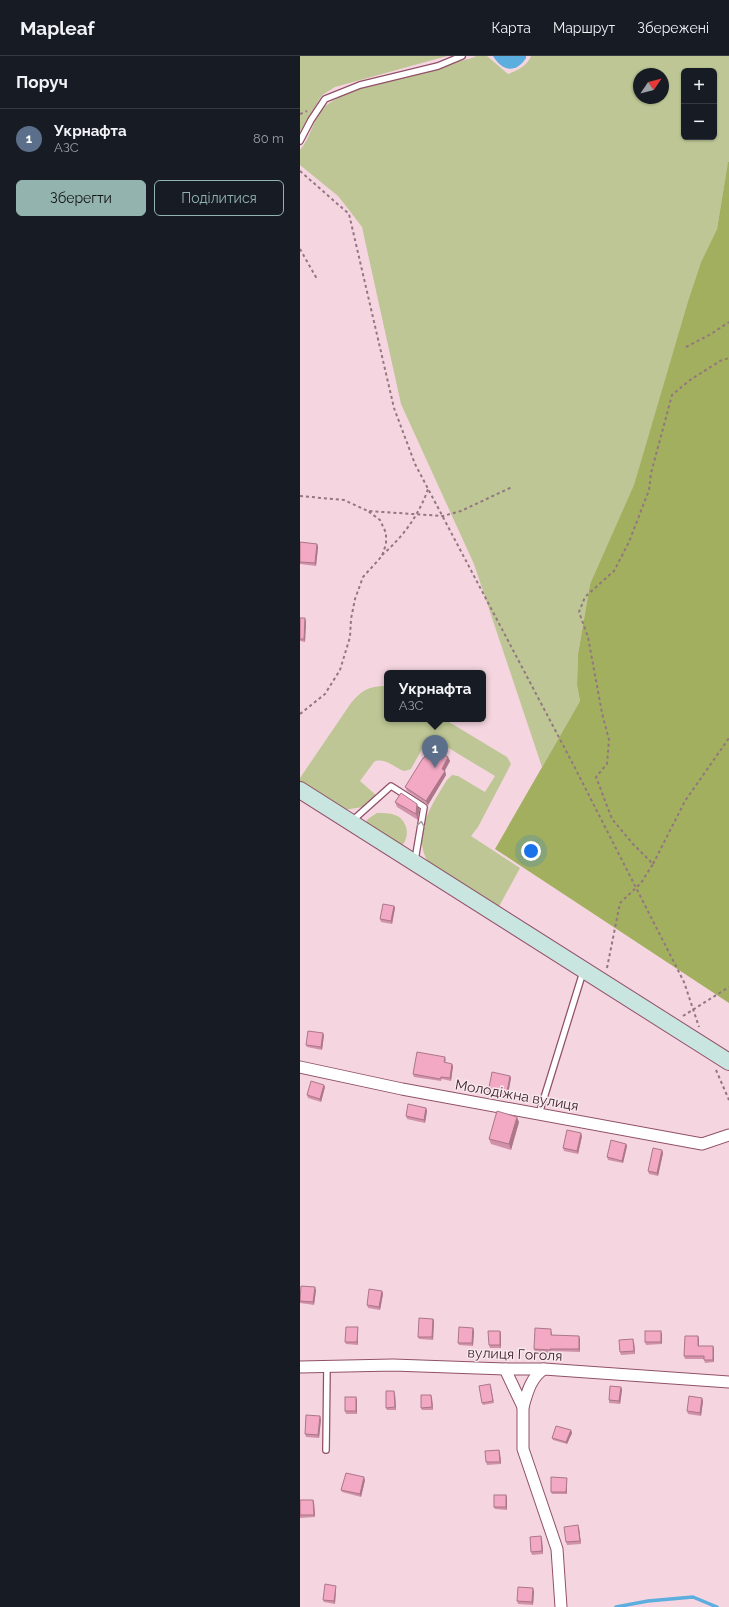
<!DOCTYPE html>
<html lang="uk">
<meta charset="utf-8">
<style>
body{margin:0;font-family:Raleway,sans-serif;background:#20242c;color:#f1f3f6}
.controls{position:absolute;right:12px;top:12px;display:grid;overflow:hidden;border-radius:6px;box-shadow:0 1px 3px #0004}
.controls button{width:36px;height:36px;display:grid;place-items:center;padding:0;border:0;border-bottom:1px solid #363941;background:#171b24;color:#f1f3f6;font:20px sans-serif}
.compass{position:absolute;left:333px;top:12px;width:36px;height:36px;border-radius:50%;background:#171b24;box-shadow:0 1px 3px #0004;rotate:55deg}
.you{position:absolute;left:231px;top:795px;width:14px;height:14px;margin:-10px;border:3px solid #fff;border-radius:50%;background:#1a73e8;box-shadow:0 0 0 6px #1a73e833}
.badge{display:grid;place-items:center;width:26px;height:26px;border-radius:50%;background:#92b3ae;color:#fff;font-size:13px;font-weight:700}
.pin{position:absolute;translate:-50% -33px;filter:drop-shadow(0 1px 2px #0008)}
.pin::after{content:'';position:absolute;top:21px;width:14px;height:12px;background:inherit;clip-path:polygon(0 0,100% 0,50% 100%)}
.popup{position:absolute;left:84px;top:614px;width:102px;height:52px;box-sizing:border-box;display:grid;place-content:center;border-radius:6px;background:#171b24;filter:drop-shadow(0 1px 3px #0005);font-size:13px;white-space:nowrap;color:#9ea1a6}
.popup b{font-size:15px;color:#f1f3f6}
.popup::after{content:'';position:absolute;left:50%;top:100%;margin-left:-8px;border:8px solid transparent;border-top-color:#171b24}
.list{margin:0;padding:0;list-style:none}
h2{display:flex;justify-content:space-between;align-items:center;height:52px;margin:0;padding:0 16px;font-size:17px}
h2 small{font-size:13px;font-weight:400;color:#9ea1a6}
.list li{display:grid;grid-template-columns:26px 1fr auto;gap:12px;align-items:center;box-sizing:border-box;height:60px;padding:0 16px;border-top:1px solid #363941}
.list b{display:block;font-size:15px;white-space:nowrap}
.list p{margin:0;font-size:13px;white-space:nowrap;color:#9ea1a6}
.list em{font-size:13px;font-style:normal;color:#9ea1a6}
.actions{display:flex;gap:8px;padding:12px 16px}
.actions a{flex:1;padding:9px 0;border:1px solid #92b3ae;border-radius:6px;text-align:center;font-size:14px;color:#92b3ae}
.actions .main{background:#92b3ae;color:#111}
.map{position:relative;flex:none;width:429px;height:1551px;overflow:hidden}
header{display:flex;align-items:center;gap:24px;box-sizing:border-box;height:56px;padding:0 20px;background:#171b24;border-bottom:1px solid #363941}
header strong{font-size:19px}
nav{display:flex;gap:22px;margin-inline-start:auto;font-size:14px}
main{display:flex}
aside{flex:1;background:#171b24}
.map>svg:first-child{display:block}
.green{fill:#bdc694;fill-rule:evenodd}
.forest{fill:#a2af5e}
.water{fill:#5caede}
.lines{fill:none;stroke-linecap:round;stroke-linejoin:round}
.stream{stroke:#5caede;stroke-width:3.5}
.lane-casing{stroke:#915069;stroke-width:8}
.street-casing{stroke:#915069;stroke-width:13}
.secondary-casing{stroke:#915069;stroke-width:18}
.path{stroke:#937680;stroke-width:2;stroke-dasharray:3 3;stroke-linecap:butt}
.lane{stroke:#fff;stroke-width:5.5}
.street{stroke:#fff;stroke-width:11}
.secondary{stroke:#c9e5df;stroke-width:16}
.wall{fill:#d191a8}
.shaded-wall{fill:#aa7688}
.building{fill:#f3a9c3;stroke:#aa7688}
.oneway{stroke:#a99ca0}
.labels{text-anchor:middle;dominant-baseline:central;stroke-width:3;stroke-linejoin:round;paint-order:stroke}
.street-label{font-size:14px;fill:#3f232d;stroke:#f8e8ed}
</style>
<header>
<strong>Mapleaf</strong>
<nav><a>Карта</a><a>Маршрут</a><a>Збережені</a></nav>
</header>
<main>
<aside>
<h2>Поруч<small></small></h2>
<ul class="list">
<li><span class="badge" style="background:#5c6f8a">1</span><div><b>Укрнафта</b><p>АЗС</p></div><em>80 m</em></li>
</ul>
<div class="actions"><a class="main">Зберегти</a><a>Поділитися</a></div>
</aside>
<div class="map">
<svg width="429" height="1551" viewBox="0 0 429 1551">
<rect width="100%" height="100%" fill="#f5d6e0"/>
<g class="green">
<path d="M0,0H147L35,31L22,39L0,76Z"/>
<path d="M176,0H187L208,18C218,14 227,10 231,0H429V106L428,107L417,173L401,206L388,245L334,430L290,528L278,598L277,629L280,645L242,711L174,508L101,348L62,171L49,154L38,140L0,109V94C10,83 12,66 22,54C40,30 140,11 172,2ZM384,15H414V81H384ZM339,18H363V42H339Z"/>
<path d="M83,630L87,632V663H144L207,701L211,708L178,771L171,780L220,812L196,856L130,809C110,780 131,750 147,724L152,719L158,720L185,736L195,720L132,682L122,693L111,713L105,715L101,714C94,710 82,701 74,706L60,725L77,740L63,751L44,754L0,730V722L51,647C62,635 66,631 83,630Z"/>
<path d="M77,757C85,757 93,757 99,761C110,769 109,786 98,793L65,767L68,763Z"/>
</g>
<path class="forest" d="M428,106H429V947L195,793L280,645L277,629L278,598L290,528L334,429L388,245L401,206L417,173Z"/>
<path class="water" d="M193,0H226V2C216,18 202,15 193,0Z"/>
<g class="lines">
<path class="stream" d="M316,1551L348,1545L393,1541L417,1551"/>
<defs>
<g id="lane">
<path d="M0,85L11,64L25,43L60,29L138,10L162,0"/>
<path d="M52,765L91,730L124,751L115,804"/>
<path d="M239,1058L283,916"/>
<path d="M26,1394L27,1310"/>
</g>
<g id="street">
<path d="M0,1011L102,1033L402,1088L429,1079"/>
<path d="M0,1311L93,1309L205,1313H244L429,1326"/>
<path d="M205,1313L223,1351V1393L257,1493L261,1551"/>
<path d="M223,1351C227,1337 231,1321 244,1313"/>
</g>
<path id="secondary" d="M0,734L429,1006"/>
</defs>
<use href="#lane" class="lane-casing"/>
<use href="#street" class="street-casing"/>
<use href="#secondary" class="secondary-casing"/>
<g class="path">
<path d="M0,58L7,55"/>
<path d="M0,115L49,158L94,352L115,408L273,708L384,926L399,971"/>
<path d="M0,193L17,223"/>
<path d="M386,291L411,278L429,266"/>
<path d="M0,440L44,444L68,455L143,460L161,455L212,431"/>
<path d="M82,499C103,481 119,459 128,433"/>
<path d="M0,658L25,638L40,614L50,581L51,563L55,543L63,521L82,500L86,488V477L80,464L68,455"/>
<path d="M353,808L385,745L429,682"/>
<path d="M307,912L320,847L341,827L353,808L333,788L312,763L296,721L307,708L309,684L302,657L288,581L279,556L285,541L314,515L329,486L349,434L351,417L372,339L390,324L420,305L429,302"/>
<path d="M383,960L429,931"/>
<path d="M416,1014L429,1044"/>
</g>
<use href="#lane" class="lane"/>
<use href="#street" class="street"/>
<use href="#secondary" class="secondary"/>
</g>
<g class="wall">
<path d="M0,486L17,488L18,491L16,510L0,508Z"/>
<path d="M0,562L6,565L5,586L0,585Z"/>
<path d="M148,701L150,705L145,715L146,719L128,749L107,735L105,731L124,702Z"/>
<path d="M95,746L119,753L118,764L97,751Z"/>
<path d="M94,850L95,852L92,868L81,866L80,863Z"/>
<path d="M24,979L22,994L7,991L6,989Z"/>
<path d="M145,1001L146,1004L145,1007L153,1010L151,1025L142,1023L141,1025L114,1021L113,1018Z"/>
<path d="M210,1020L211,1022L207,1043L189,1040L188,1037Z"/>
<path d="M25,1031L21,1046L8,1042L7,1039Z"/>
<path d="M126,1052L127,1055L125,1067L107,1063L106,1060Z"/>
<path d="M219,1066L211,1094L191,1088L189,1083Z"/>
<path d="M282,1080L278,1098L264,1095L263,1092Z"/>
<path d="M326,1088L327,1090L323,1107L308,1104L307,1101Z"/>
<path d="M362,1094L363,1097L358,1120L349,1118L348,1115Z"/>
<path d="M16,1234L14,1249L0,1247V1241Z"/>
<path d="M82,1235L83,1238L80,1254L68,1252L67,1249Z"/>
<path d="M133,1263L134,1265L133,1284L119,1283L118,1281Z"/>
<path d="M173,1272L174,1275L173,1290L159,1289L158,1287Z"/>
<path d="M58,1274V1289L46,1288L45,1286Z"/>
<path d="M200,1275L201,1278V1292H190L189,1289Z"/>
<path d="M252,1275V1279L280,1283V1296L251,1295V1297L235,1296L234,1293Z"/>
<path d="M362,1278V1288L346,1289L345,1286Z"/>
<path d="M398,1280L399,1283V1290H413L414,1293V1306L405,1307L404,1303H385L384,1300Z"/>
<path d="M334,1286L335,1298L321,1299L320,1296Z"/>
<path d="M191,1330L194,1347L183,1349L182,1347Z"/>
<path d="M321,1331L322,1334L320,1348L309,1347V1344Z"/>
<path d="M95,1338L96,1354H87L86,1352Z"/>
<path d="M131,1339L132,1342L133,1354H122L121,1352Z"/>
<path d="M57,1344V1358H46L45,1355Z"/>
<path d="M403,1345L401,1360L388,1358L387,1355Z"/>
<path d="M21,1363L19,1382L6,1381L5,1378Z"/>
<path d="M271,1374L272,1377L267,1388L253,1384L252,1382Z"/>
<path d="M199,1394L200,1397L201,1408L187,1409L186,1406Z"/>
<path d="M65,1424L61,1441L42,1436L41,1434Z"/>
<path d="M267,1424V1438H252L251,1436Z"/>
<path d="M206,1439L207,1442V1454L195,1453L194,1451Z"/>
<path d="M0,1444H13L14,1446L15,1461L0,1462Z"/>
<path d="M279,1472L281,1488L267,1489L266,1486Z"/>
<path d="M241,1480L242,1483L243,1498L232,1499L231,1496Z"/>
<path d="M36,1532L35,1548L24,1546L23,1544Z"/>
<path d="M234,1535L233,1549L218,1548L217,1545Z"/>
</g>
<g class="shaded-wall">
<path d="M17,488L18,491L16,510L15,507Z"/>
<path d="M5,562L6,565L5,586L4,583Z"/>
<path d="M148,701L150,705L143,717L142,713Z"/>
<path d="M145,715L146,719L128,749L126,745Z"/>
<path d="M117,748L119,753L118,764L116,758Z"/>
<path d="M94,850L95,852L92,868L91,865Z"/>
<path d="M23,977L24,979L22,994L21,991Z"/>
<path d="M152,1008L153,1010L151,1025L150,1022Z"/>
<path d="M210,1020L211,1022L207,1043L206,1041Z"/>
<path d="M24,1029L25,1031L21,1046L20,1043Z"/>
<path d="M126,1052L127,1055L125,1067L124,1064Z"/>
<path d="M217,1061L219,1066L211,1094L209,1088Z"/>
<path d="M281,1077L282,1080L278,1098L277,1095Z"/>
<path d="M326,1088L327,1090L323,1107L322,1105Z"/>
<path d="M362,1094L363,1097L358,1120L357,1117Z"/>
<path d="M15,1231L16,1234L14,1249L13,1246Z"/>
<path d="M82,1235L83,1238L80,1254L79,1251Z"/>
<path d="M133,1263L134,1265L133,1284L132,1281Z"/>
<path d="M58,1271V1289L57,1286Z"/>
<path d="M173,1272L174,1275L173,1290L172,1287Z"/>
<path d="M200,1275L201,1278V1292L200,1289Z"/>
<path d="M361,1275L362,1278V1288L361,1286Z"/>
<path d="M279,1280L280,1283V1296L279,1293Z"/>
<path d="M398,1280L399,1283V1293L398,1290Z"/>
<path d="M333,1283L334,1286L335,1298L334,1295Z"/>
<path d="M413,1290L414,1293V1306L413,1304Z"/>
<path d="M321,1331L322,1334L320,1348L319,1345Z"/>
<path d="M94,1335L95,1338L96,1354L95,1351Z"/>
<path d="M131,1339L132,1342L133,1354L132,1351Z"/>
<path d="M56,1341L57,1344V1358L56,1355Z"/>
<path d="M402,1342L403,1345L401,1360L400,1357Z"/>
<path d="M20,1360L21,1363L19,1382L18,1379Z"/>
<path d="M271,1374L272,1377L267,1388L266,1386Z"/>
<path d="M199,1394L200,1397L201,1408L200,1406Z"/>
<path d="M64,1421L65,1424L61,1441L60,1438Z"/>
<path d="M267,1422V1438L266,1436Z"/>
<path d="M206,1439L207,1442V1454L206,1451Z"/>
<path d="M13,1444L14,1446L15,1461L14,1459Z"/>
<path d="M278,1469L279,1472L281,1488L280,1485Z"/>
<path d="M241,1480L242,1483L243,1498L242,1495Z"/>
<path d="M36,1530V1532L35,1548L34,1545Z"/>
<path d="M233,1532L234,1535L233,1549L232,1546Z"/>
</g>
<g class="building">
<path d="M0,486L17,488L15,507L0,506Z"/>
<path d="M0,562H5L4,583H0Z"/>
<path d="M130,691L148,701L142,713L145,715L126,745L105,731L123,702H124Z"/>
<path d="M101,737L117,748L116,758L95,746Z"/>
<path d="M83,848L94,850L91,865L80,863Z"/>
<path d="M8,975L23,977L21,991L6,989Z"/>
<path d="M117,996L145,1001L144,1006L152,1008L150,1022L141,1021L140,1023L113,1018Z"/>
<path d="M192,1016L210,1020L206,1041L188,1037Z"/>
<path d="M11,1025L24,1029L20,1043L7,1039Z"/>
<path d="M108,1048L126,1052L124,1064L106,1060Z"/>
<path d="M197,1055L217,1061L209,1088L189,1083Z"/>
<path d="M267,1074L281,1077L277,1095L263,1092Z"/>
<path d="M311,1084L326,1088L322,1105L307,1101Z"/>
<path d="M353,1092L362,1094L357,1117L348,1115Z"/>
<path d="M1,1230L15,1231L13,1246L0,1245Z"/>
<path d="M69,1233L82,1235L79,1251L67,1249Z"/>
<path d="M119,1262L133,1263L132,1281H118Z"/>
<path d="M46,1271H58L57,1286H45Z"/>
<path d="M159,1271L173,1272L172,1287H158Z"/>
<path d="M235,1272L251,1273V1279L279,1280V1293H250V1294L234,1293Z"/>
<path d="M188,1275H200V1289H189Z"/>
<rect x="345" y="1275" width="16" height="11"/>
<path d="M385,1280H398V1290H413V1304H404V1300H384Z"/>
<path d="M333,1283L334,1295L320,1296L319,1284Z"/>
<path d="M190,1328L193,1345L182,1347L179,1330Z"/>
<path d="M310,1330L321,1331L319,1345L309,1344Z"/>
<path d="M86,1335H94L95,1351L86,1352Z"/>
<path d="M121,1339H131L132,1351L121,1352Z"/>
<path d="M389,1340L402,1342L400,1357L387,1355Z"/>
<rect x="45" y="1341" width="11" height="14"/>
<path d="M6,1359L20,1360L18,1379L5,1378Z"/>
<path d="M256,1370L271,1374L266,1386L252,1382Z"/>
<path d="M199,1394L200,1406H186L185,1395Z"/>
<path d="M46,1417L64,1421L60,1438L41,1434Z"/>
<path d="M251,1421L267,1422L266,1436H251Z"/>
<rect x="194" y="1439" width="12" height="12"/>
<path d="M0,1444H13L14,1459H0Z"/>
<path d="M278,1469L280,1485L266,1486L264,1471Z"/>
<path d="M241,1480L242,1495L231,1496L230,1481Z"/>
<path d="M25,1528L36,1530L34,1545L23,1544Z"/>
<path d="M218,1531L233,1532L232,1546L217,1545Z"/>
</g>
<defs><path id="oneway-chevron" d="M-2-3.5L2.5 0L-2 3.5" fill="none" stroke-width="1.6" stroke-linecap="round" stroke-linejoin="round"/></defs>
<use class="oneway" href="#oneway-chevron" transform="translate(121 768) rotate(-81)"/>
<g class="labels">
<g class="street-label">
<text transform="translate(217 1039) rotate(10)">Молодіжна вулиця</text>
<text transform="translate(215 1298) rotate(2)">вулиця Гоголя</text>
</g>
</g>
</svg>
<div class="controls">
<button>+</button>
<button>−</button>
</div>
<svg class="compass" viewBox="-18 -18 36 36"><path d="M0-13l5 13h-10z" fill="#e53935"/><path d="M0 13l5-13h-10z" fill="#9ea1a6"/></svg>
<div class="you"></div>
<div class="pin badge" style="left:135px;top:712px;background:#5c6f8a">1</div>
<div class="popup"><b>Укрнафта</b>АЗС</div>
</div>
</main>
